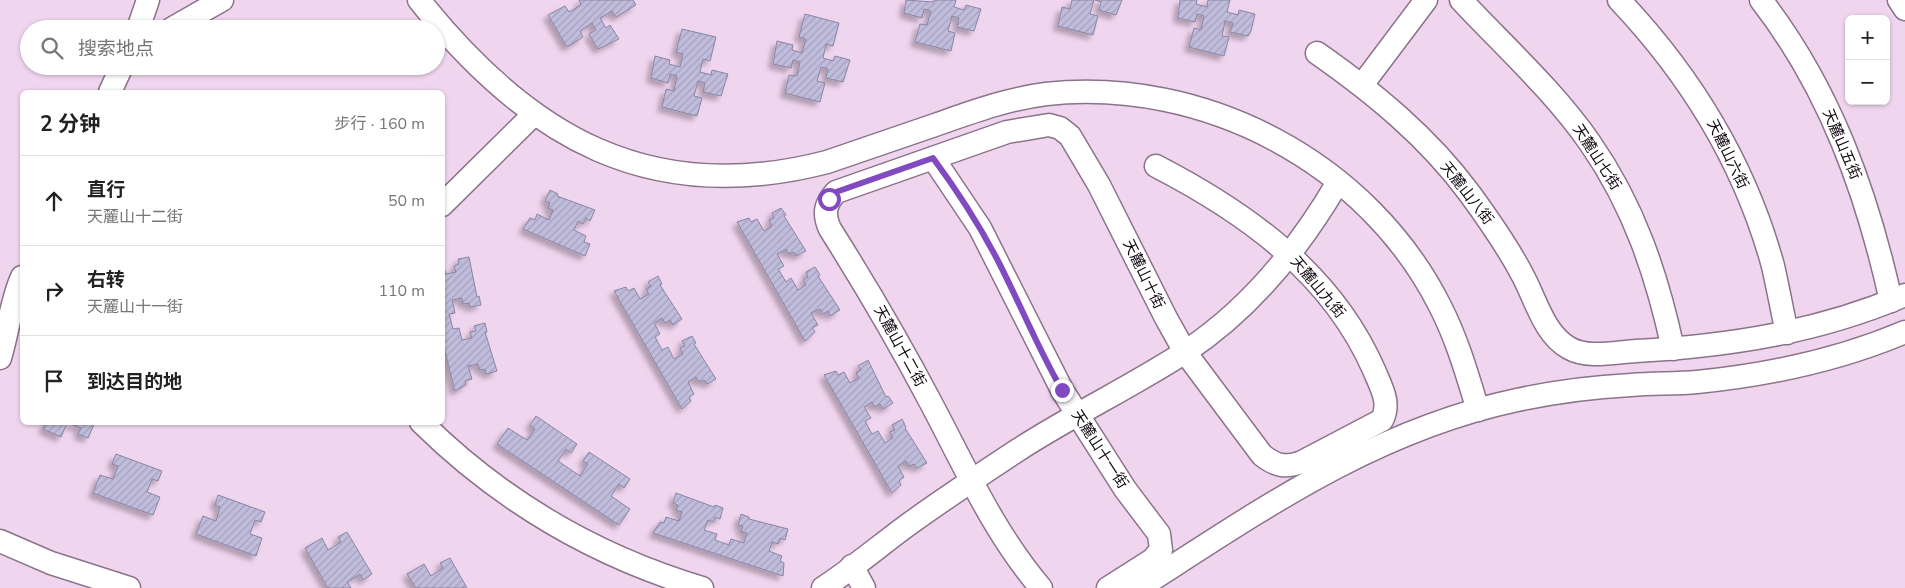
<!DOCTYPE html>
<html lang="zh">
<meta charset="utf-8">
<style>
body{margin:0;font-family:"Nunito Sans","Noto Sans SC",sans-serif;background:#f2f2f2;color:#222}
.controls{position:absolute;right:15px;top:15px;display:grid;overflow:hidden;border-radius:8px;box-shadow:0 1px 4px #0004}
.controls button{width:45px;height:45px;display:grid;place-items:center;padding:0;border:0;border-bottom:1px solid #e0e0e0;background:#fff;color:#222;font:25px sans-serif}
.stop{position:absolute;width:15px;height:15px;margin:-11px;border:4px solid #824ac0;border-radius:50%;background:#fff}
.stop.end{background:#824ac0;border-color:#fff;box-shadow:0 1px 5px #0008}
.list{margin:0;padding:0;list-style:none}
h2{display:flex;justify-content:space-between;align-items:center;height:65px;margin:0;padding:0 20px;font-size:21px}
h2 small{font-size:16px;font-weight:400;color:#767676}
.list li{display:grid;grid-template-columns:32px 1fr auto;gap:15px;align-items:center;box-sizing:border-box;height:90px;padding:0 20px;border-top:1px solid #e0e0e0}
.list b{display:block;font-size:19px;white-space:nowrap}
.list p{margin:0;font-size:16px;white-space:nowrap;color:#767676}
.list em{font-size:16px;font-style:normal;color:#767676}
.icon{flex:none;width:28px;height:28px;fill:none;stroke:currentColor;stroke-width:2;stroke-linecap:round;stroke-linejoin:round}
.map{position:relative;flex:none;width:1905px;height:588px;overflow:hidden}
.search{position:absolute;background:#fff;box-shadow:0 1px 4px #0004;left:20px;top:20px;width:425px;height:55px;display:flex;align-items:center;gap:12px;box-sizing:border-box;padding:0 18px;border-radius:28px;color:#767676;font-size:19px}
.panel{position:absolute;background:#fff;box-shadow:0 1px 4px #0004;left:20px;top:90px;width:425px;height:335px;border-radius:8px}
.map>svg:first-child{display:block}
.building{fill:url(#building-hatch);stroke:#8985a3;filter:url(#shadow)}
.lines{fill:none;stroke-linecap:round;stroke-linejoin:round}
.minor-casing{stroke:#8b738a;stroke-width:25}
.minor{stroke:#fff;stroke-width:22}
.route{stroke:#824ac0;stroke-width:6}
.labels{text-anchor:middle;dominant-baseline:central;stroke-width:4.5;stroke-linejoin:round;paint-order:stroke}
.street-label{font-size:15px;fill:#110911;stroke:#fff}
</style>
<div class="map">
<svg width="1905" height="588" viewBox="0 0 1905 588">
<defs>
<pattern id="building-hatch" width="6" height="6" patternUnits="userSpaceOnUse" patternTransform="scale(1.25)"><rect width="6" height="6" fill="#c0bcdc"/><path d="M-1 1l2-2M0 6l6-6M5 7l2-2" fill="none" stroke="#a4a0bc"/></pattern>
<filter id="shadow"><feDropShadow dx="-4.5" dy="4.5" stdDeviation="2.5" flood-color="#0004"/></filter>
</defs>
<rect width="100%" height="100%" fill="#f0d5ef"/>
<g class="building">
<path d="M579,0H633L636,5L616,17L612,11L600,18L606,28L610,25L619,39L598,49L589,34L596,30L592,23L580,31L583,37L567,47L548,15L565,6L569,12L581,5Z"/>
<path d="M906,0L933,2L934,0H956L954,7L964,10L966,5L981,9L974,31L957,27L959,18L952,16L948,31L955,33L951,51L915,42L920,24L927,25L931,11L924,9L922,18L904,13Z"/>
<path d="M1072,0H1094L1090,14L1098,16L1093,35L1058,26L1062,7L1070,9Z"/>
<path d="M1095,0H1122L1116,15L1099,10L1101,2Z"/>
<path d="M1180,0H1197L1196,4L1207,7L1208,0H1230L1227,12L1238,15L1239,10L1255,14L1251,31L1248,36L1230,32L1233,23L1225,21L1222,36L1229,37L1224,56L1189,47L1194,28L1201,30L1204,16L1197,14L1195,22L1178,18Z"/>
<path d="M805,14L839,23L833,46L826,44L823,58L833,61L835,56L850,60L843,82L826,78L828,69L821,67L817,81L825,83L820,102L785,93L789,75L797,76L800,62L793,60L791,68L773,64L777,41L793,45L792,50L802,53L806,39L799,37Z"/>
<path d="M682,29L716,37L710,61L703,59L700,72L711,75L712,70L728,74L721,96L703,92L705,83L698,81L694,96L702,98L697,116L662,107L666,89L674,91L677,76L670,74L668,83L651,78L655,56L670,60L669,64L680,67L683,54L676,52Z"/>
<path d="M550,190L558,194L557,196L595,210L590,221L586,218L583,224L578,221L574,230L586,236L584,242L590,244L585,256L523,229L530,218L535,220L537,214L549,220L553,210L548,208L550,203L545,201Z"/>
<path d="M781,208L786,215L784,216L806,251L796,256L794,252L789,254L786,249L777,254L784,266L778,269L786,282L791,278L798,290L806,285L803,280L808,277L806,272L815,267L820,275L818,276L840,310L830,316L828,311L823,314L820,309L811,313L818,325L812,328L815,332L805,341L737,222L749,218L751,222L757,219L764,231L772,226L769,220L774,218L772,213Z"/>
<path d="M469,257L477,297L479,296L481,305L470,307L469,303L463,304L462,298L452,300L455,313L449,314L453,329L459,328L462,340L472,338L470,332L476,331L474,326L485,323L487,332H485L497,371L486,374L485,369L480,370L478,364L468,366L472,379L465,381L466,385L455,391L442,340V261L446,274L456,272L454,266L459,264L458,259Z"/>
<path d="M658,276L662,284L660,285L682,319L673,325L670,320L665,323L662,318L654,323L660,334L655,337L662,350L668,347L674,359L683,354L680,348L685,346L682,341L692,336L696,343L694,344L716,379L707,384L704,380L699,382L696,377L688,382L694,394L689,397L691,401L682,409L614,291L626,287L628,291L634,288L640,299L649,294L646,289L651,286L648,282Z"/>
<path d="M868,360L886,397L888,396L893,403L883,409L880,404L875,407L872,402L864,407L871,418L865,421L872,434L878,431L885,443L893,438L890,432L895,430L892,425L902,419L906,427L905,428L927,463L917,468L914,464L909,466L906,461L898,466L904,477L899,481L901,485L892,493L824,375L836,371L838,375L844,372L850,383L859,378L856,373L861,370L858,366Z"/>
<path d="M536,416L577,444L571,453L566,449L558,461L580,476L588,464L583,461L589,452L630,479L624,488L619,484L611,496L630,509L619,525L497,444L508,428L527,440L535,429L530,425Z"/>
<path d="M46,422H95L88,438L78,434L81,428L67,423L61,437L43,429Z"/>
<path d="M116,454L162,471L158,481L152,479L147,492L160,497L153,515L93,493L100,475L113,479L118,466L112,464Z"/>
<path d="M676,493L714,507L715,505L723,508L720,519L715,517L713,522L708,520L704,530L717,534L715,540L729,545L731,539L744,543L747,533L741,532L743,526L738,525L741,514L749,517V519L788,529L785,540L780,538L778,544L772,542L769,551L782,556L780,561L784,563L783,576L653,533L660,522L664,523L666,517L679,521L682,512L676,510L678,505L673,503Z"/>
<path d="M218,495L265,512L261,522L255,520L250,534L262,538L256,556L196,534L203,516L216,521L220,507L215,505Z"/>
<path d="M347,532L372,574L363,580L360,574L347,582L351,588H328L305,548L322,538L328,550L341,542L338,537Z"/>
<path d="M450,558L467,588H416L407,574L424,564L431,576L443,568L440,563Z"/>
</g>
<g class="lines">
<defs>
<g id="minor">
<path d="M419,0C528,137 650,208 827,162C863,150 899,137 935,125C972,112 1007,99 1046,94C1205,77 1368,163 1440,306C1457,339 1467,374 1478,410"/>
<path d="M1461,0C1504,46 1554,91 1590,143C1634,206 1657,275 1673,349"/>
<path d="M1619,0C1691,76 1745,164 1773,266C1778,288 1782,310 1787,333"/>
<path d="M1761,0C1830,89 1867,193 1891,301"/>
<path d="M1899,0L1905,9"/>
<path d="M138,29L148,0"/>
<path d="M171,29L222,0"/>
<path d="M1317,53C1374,93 1428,137 1470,194C1489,220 1508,247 1523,276C1536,300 1544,334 1569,348C1588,359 1616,352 1636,351C1729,346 1819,332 1905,295"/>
<path d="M1362,85L1426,0"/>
<path d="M110,92L122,66"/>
<path d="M933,158L980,228L1062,390L1125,489L1159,534L1161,550L1152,560L1108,588"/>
<path d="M442,205L533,115"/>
<path d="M0,358C8,332 11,301 22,277"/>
<path d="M421,422C501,501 595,556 702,588"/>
<path d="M0,541L51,563L129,588"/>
<path d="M852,566L864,588"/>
<path d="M823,588C852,569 878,547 905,527C942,500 980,475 1018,450C1072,415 1131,387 1185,352C1249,310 1300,247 1338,182"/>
<path d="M1041,588C994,533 965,467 931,403C900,344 866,286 830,229C823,214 825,204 836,192L1007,132L1049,125L1060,128L1070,136L1099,185L1166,318L1185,352L1262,455C1276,466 1285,468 1302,462L1382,420C1391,403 1381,387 1374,370C1332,274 1247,213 1156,166"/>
<path d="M1139,588C1261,510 1372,431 1517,400C1554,392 1593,387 1631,385C1653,383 1675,384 1697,382C1768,375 1839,360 1905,332"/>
</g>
</defs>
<use href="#minor" class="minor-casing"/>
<use href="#minor" class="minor"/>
</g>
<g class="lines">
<path class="route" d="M829,199L836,192L933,158C956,189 978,223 996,257C1019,301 1037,347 1062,390"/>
</g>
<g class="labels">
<g class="street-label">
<text transform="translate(1842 144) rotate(67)">天麓山五街</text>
<text transform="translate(1728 154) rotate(64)">天麓山六街</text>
<text transform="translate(1597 157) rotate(57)">天麓山七街</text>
<text transform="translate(1467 193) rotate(52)">天麓山八街</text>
<text transform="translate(1144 274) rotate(64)">天麓山十街</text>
<text transform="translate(1318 287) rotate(50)">天麓山九街</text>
<text transform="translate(900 346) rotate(61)">天麓山十二街</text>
<text transform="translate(1100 449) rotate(57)">天麓山十一街</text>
</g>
</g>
</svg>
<div class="controls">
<button>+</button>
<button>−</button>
</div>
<div class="stop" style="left:829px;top:199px"></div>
<div class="stop end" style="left:1062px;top:390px"></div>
<div class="search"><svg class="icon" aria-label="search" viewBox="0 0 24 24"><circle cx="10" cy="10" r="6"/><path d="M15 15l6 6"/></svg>搜索地点</div>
<section class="panel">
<h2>2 分钟<small>步行 · 160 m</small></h2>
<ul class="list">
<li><svg class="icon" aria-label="ahead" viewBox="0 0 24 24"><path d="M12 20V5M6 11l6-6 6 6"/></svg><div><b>直行</b><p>天麓山十二街</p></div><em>50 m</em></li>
<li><svg class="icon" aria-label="right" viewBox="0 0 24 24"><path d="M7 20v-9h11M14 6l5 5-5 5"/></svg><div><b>右转</b><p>天麓山十一街</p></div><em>110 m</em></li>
<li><svg class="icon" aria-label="arrive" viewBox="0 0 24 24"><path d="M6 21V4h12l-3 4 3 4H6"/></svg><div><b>到达目的地</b></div></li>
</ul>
</section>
</div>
